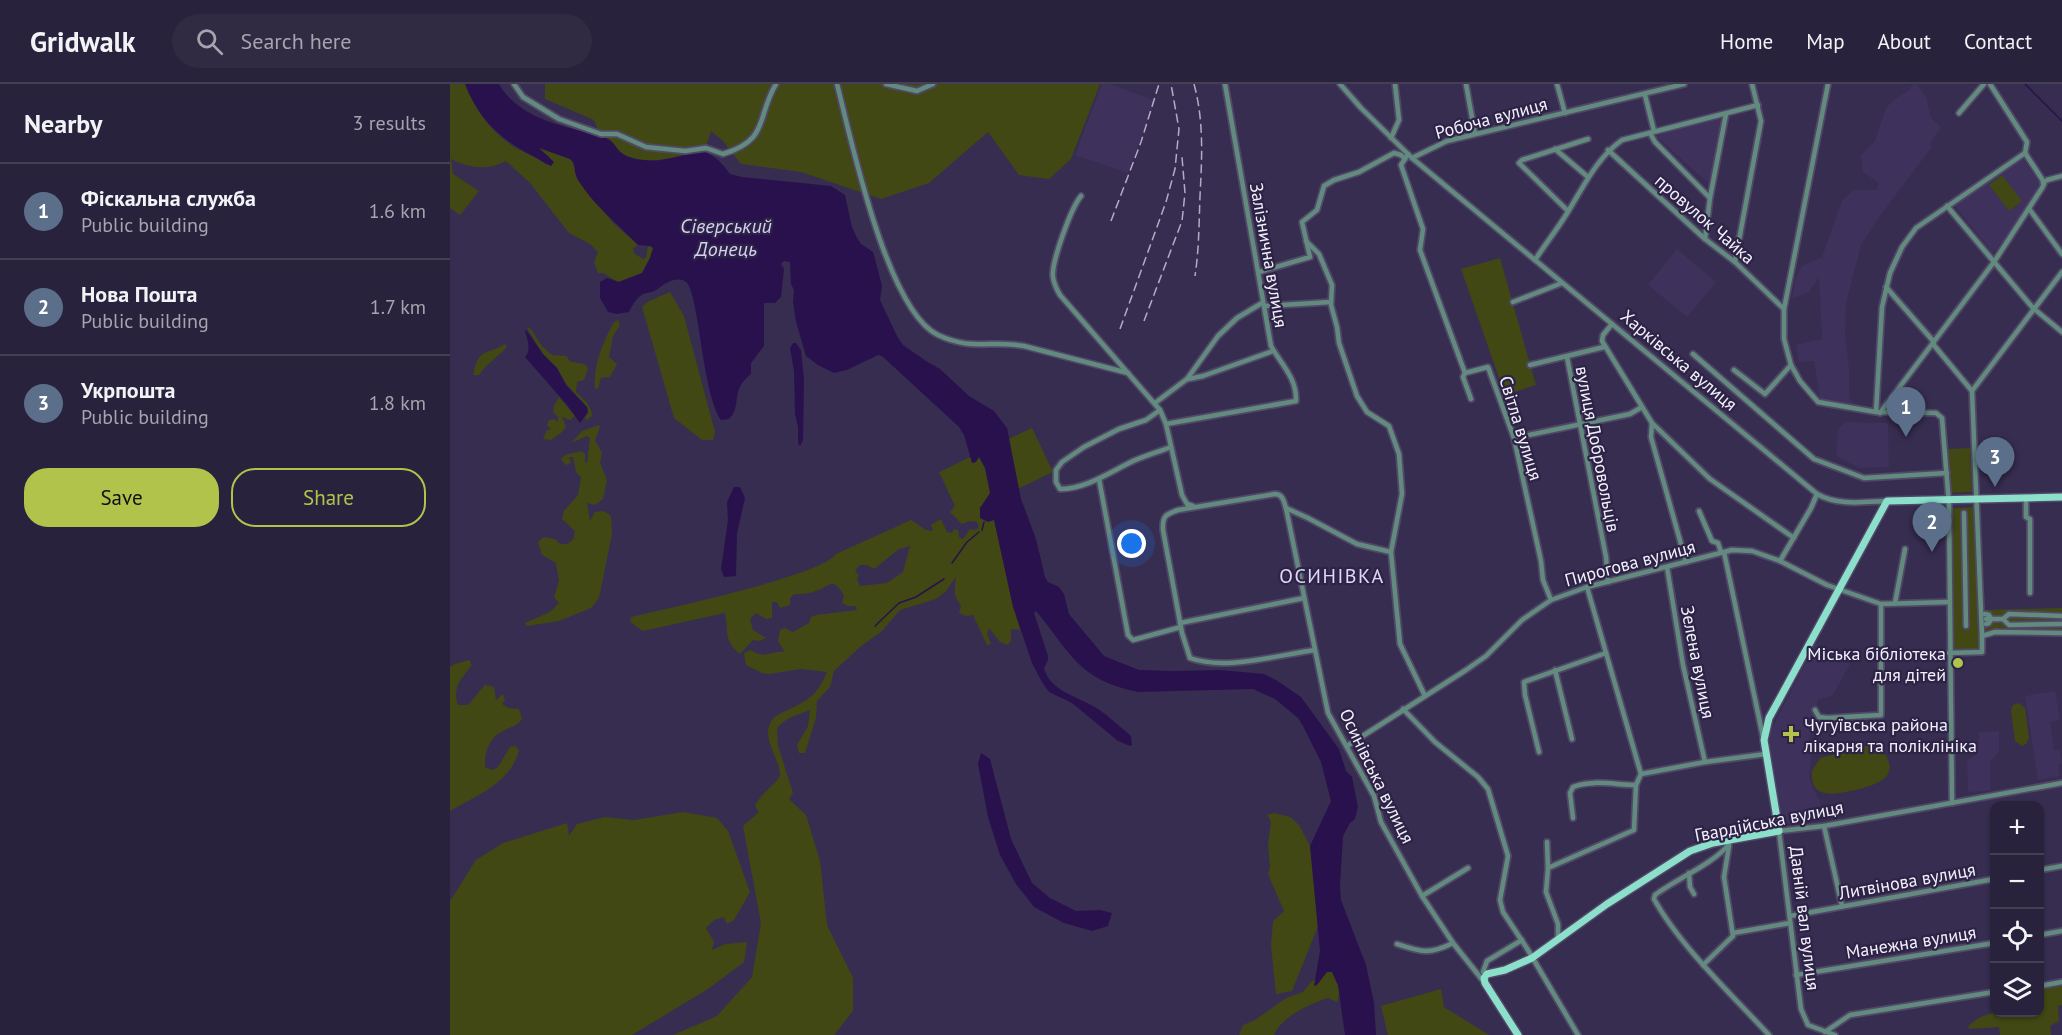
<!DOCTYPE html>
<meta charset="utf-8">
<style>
body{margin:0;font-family:"PT Sans",sans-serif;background:#312a43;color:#f1f3f6}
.controls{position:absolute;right:18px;bottom:18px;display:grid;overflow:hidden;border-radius:12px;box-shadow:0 2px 4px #0004}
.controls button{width:54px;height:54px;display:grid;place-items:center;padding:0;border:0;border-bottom:2px solid #453f56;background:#29223c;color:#f1f3f6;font:30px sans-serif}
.you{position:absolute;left:682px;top:460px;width:21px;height:21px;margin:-15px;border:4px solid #fff;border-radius:50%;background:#1a73e8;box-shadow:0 0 0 9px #1a73e833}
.badge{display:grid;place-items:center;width:39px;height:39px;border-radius:50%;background:#b2c34c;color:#fff;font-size:20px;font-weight:700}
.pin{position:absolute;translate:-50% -50px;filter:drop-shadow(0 2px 3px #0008)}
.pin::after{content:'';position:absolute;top:32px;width:21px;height:18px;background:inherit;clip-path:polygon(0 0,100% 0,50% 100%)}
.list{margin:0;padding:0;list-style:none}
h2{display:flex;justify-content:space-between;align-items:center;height:78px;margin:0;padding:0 24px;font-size:26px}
h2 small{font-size:20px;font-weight:400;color:#a5a4af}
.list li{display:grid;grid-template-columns:39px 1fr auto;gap:18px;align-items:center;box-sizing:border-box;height:96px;padding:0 24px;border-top:2px solid #453f56}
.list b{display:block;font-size:22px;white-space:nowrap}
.list p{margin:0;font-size:20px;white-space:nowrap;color:#a5a4af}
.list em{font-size:20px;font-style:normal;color:#a5a4af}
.actions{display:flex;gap:12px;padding:18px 24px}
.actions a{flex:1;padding:14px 0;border:2px solid #b2c34c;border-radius:24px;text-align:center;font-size:21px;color:#b2c34c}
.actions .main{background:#b2c34c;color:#111}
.icon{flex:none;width:33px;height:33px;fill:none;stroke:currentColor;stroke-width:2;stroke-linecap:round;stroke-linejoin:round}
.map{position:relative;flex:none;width:1612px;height:951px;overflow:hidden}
header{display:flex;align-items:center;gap:36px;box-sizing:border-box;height:84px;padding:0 30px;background:#29223c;border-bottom:2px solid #453f56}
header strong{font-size:28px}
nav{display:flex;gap:33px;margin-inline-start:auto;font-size:21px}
.search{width:420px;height:54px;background:#312a43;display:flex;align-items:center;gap:15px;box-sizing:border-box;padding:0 21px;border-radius:33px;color:#a5a4af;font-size:22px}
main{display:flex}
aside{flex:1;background:#29223c}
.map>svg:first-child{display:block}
.built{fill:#3e315b}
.green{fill:#414813;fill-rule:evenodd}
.water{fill:#29114d}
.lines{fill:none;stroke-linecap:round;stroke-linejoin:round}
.stream{stroke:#29114d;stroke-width:1.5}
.minor-casing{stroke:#514868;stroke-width:8}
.major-casing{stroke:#514868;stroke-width:10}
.minor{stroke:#628a7f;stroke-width:4.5}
.major{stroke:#8bdfcb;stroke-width:7}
.rail{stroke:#b3adc2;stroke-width:1.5;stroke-dasharray:9 4.5;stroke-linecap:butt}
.poi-dot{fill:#b2c34c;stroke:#2d2345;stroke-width:2}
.labels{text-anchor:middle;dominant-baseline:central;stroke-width:4.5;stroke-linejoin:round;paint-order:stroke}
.street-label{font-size:18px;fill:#f3f0fe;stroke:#2d2345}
.poi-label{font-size:18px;fill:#f3f0fe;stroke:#2d2345;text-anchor:end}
.water-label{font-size:20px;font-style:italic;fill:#d7cef4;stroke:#2d2345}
.neighbourhood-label{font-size:20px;letter-spacing:1.5px;fill:#e0d7fb;stroke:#2d2345}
</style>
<header>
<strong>Gridwalk</strong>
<div class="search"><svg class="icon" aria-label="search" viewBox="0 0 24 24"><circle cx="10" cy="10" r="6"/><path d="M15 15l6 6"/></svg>Search here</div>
<nav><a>Home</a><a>Map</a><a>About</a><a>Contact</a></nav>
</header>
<main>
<aside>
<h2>Nearby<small>3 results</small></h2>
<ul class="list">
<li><span class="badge" style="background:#5c6f8a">1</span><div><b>Фіскальна служба</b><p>Public building</p></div><em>1.6 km</em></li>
<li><span class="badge" style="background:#5c6f8a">2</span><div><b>Нова Пошта</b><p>Public building</p></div><em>1.7 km</em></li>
<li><span class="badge" style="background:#5c6f8a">3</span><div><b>Укрпошта</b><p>Public building</p></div><em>1.8 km</em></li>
</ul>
<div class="actions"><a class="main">Save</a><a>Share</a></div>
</aside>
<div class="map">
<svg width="1612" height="951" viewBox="0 0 1612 951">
<rect width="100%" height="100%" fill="#372d50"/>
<g class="built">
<path d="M652,0H660L705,17L678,89L625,71Z"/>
<path d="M1463,0H1467L1476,13L1481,34L1491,43L1480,59L1481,64L1429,133L1411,161L1396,219L1395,253L1399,283V313L1400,316L1405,320L1403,326L1370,315L1364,277L1349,278L1346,261L1372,255L1369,193L1359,208L1342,215L1346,193L1352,182L1372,173L1392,117L1404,106H1427L1429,99L1413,88L1411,71L1425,57L1436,24L1445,15L1458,7Z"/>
<path d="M1273,31L1274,39L1258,99L1206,52Z"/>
<path d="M1573,75L1589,98L1578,125L1543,169L1504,121Z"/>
<path d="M1227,165L1266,198L1237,233L1198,201Z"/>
<path d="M1396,338L1438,339L1439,383L1409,384L1386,372L1388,345Z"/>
<path d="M1366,559L1400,580L1383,611L1367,616V646L1359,652L1361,675L1359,690L1361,700L1370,717L1373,733L1332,741L1319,656L1320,648Z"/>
<path d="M1605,607L1610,636L1600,638L1604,666H1610L1612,679L1608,681L1610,692L1588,696L1575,612Z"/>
<path d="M1549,647V667L1540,678V707L1518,708L1517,676L1526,671L1528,664L1529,648Z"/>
</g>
<g class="green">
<path d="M0,0H15C25,26 40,47 64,63C75,69 87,73 97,81L99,72L88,65L89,63L120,75L124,78L125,88L162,138L188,161L183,164L184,169L193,175L196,173L198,162L203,164L200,174L192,189L168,198L153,189H148L144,178L148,168L140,160L119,149L80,99L56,77C38,87 18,84 1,75L3,90L29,107L10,131L0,124Z"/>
<path d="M95,0H650L621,75L599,95L569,91L538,48L479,99L431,115L351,88L291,80L273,57L261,47L254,68C227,70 204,83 177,72C165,66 165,56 151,53L144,36L95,15Z"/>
<path d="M1552,91L1572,117L1559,127L1539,101Z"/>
<path d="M1050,174L1086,301L1055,311L1011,185Z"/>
<path d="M220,208L234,232L265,348L263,356H252L224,334L192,223L199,217Z"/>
<path d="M168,236L170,241L163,252L159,273L167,280L160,293L151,294L148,304L145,305C143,281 153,258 164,238Z"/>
<path d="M77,244H80L92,262L102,271L116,272L121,278L135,280L138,284L134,296L127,298L126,308L137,319L141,326L142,332L137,336L135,334L138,328L137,323L117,301L107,284L93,270Z"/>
<path d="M55,260L57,263C48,273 36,280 29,291H23C29,263 35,272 55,260Z"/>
<path d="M109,313L125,332L120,336L112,333L116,342L112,348L101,356L93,355L97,346L101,345L97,341L99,336L104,335L108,338V333L103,328L104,322Z"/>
<path d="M149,341L150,343L145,356L152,369L150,379L157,396L153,415L145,421L137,419L140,437L145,428L154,427L161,432L162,450L149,514L141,524L109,537L77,542L75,539L100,528L109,519L104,513L109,497L106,479L92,471L88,458L94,453L105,455L110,460H117L123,456L125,447L112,435L114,427L128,411L131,393L126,388L123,373H119L121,379L116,381L111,375L115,371L131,367L135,370V378L137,379L140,354L137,352L121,359L132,347Z"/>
<path d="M582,344L603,388L528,424H530V429L544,436L570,546L561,545V556L558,561L550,558L539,544L537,550L541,560L537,561L523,531L516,532L509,529L511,521C502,512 505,504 506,493L496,507L486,515L450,526L432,547L410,563L384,587L380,603L367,617L366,634L355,669H349L347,661L358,642L360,626C347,631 337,633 327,644L328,662L343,709L339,715L356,731L370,777L377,841L403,894V927L384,951H223L267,932L302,893L311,839L293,742L309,728L305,722C309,710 330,698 330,690C329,673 310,652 322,636C326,631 332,628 338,626C360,615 367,611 377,588L351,585L319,590L312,589L296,581L294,569L301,566C315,576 320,566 335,568L328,557L330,546L335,544L343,548L359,539L361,533L366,531L407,526L405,522H398L392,519L394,512C383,491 380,503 363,508C357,510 350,510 344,510L340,514V521L330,524L327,518H322V534L316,535L306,529L300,535L303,546L316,554L310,557L303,556L290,570C273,556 279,548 275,529L193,547L180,538L181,533C214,525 371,492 386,470L461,436L476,446L483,447L481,441L491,435L497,448L502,449L504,445L508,446L509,453L513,455L520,445L526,446L529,442L527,438L520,437L512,440L500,428L505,422L489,388ZM460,462L453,488L437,499L410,502L407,495L409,491L405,487L410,481H417L424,485L449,465Z"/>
<path d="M1520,364L1522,408L1500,409L1497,365Z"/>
<path d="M1526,423L1528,526L1612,524V546H1531L1529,566H1503L1502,424Z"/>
<path d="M19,576L22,581C11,595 2,603 8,621H18L35,601L44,603L46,616L53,610L55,616L52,620L59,624L69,625L72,635C67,642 63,642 55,646C40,652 34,667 35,683L42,686L48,683L60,663L65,662L69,666C61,699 26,712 0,727V583L5,580Z"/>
<path d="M1569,619L1575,624L1579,654L1576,660L1572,662L1565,657L1561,627L1563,621Z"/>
<path d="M1416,662C1424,662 1432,664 1436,672C1450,695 1421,702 1405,706C1386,710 1359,717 1362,687L1370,674Z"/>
<path d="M233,728L267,734L278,747L300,808L284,836L277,840L274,833L264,836L256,844L264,858L262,866L275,860L297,858L294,878L258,905L182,951H0V817L26,776L53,759L117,739L119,752L127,740L155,733L184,736Z"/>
<path d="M824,729L840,733L849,741L860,762L862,779L868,842L842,907L826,910L821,862L823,837L834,827L818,790L820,783L818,761L821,737L817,731Z"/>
<path d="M877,888H882L890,907L887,918L878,914C860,920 832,932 824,951H789L793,941L805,936L836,914L853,908L861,898Z"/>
<path d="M1612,901V921L1608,922L1609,937L1600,942L1601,951H1550L1549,943L1520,945L1518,943C1534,923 1566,928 1590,928V906Z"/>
<path d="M991,905L994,923L1039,951H938L931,922Z"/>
</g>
<g class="water">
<path d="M15,0H49C71,38 118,42 156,54C163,57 165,62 169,67C175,73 187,76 195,76C215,79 234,69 254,68C265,71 273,80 280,90L292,93L381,102L395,111L402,143L407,154L411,160L423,168L425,175L432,202L430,216L447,252L453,261L476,277L490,285L519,312L544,327L557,344L571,415L586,455L595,493L598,498L609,503L614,510L619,530L654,572L689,586L723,587L770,586L814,590L826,596L851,613L889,665L896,687L902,693L908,723L905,735L900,739L893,752L890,802L891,816L916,881L924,919L926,951H895L888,901L882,888H877L867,901L864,902L870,867L860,762L881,717L871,678L853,642L848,634L825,615L803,605L688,608C627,595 622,570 586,527L584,529L598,572V576L594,584C600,608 630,613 648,625C660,633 670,643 681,652L682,661L680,662L668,657L622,619L599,608L592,598L582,579L563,523L544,436L538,438L530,434V424L540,409L535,384L529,373L526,378L522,379L514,351L509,343L432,272L428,271L397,286L384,289L368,281L356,272L346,238L343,218L344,206L341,200L340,178L334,177L331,180L334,185L331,213L325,219H315L314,220V262L301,279V290C279,307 293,320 279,335L271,336C252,309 249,208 236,198C226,191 213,201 206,206C202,209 198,208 193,210C187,213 182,222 179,228L167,230L158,228L150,214V198L157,194L169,198L192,189L200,174L203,164L201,162L188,161C168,140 143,121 128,96C123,88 127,81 120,75L89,64L104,78L101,82C94,79 87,74 81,71C49,55 28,33 15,0Z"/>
<path d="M75,246L77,247L93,270L107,284L116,301L137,323L138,328L130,339L117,321L75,273C82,265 77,256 75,246Z"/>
<path d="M343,259H346L351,266L354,296L353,356L350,362L348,359V343L345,330L344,287L340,264Z"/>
<path d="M284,403H290L295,414L287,449L286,492L274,493L271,485L278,436L277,418Z"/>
<path d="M531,669L540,675L561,755L582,799L600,814L626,827L650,826L662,829L658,842L642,847L614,839L584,823L566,800L550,771L538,733L528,680Z"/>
</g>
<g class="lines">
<g class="stream">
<path d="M1575,0L1612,37"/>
<path d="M532,446L534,438"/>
<path d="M502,479L517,458L529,448"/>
<path d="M425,542L449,519L466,513L494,495"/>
</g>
<defs>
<g id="minor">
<path d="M64,0L73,13L109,35L151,50H167L196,63L235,67L256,64L273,70C320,56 306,33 326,0"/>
<path d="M387,0C401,55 437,227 488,251C522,267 540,256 574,262L678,289"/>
<path d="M436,0L467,7L483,0"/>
<path d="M890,0L911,24L962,74L1367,410C1388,422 1413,418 1437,417"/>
<path d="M1016,0L1025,50"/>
<path d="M1107,0L1115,29"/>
<path d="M1378,0L1334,225V255L1341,281L1350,297L1368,318L1426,328L1486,329L1492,334L1499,420L1502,719"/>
<path d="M1540,0L1577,58L1575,69"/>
<path d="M1195,11L1204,47"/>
<path d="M1509,29L1534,0"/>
<path d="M1200,49L1205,58L1260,114"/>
<path d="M941,54L949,36L945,0"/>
<path d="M1105,65L1138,93"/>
<path d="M1158,66L1255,155L1285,178L1334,225"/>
<path d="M958,70L951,81L973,145L970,166L1015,289L1038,283L1064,354L1091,477L1093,496L1101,516"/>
<path d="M962,74L997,57L1234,0"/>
<path d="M1593,99L1597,96L1612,92"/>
<path d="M631,112C621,124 601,179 603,193C604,200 607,206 610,211L710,326L716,340L732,411L737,420L743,422"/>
<path d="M1497,122L1583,224L1612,248"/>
<path d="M1580,126L1612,170"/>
<path d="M1118,127L1069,79L1072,76L1138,55"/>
<path d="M1255,155L1260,114L1276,30"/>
<path d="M856,157L869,170L882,201L881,221L887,243L889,259L907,312L917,328L939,342L949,370L952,410L941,468L950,560L975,612"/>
<path d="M1085,176C1096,159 1109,143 1119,126C1135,100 1147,74 1172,56L1308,21"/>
<path d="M1285,178L1311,37L1302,0"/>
<path d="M809,188L860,173L852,138L867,126L874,102L884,96L909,88L944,69L951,71L955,75"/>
<path d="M1436,203L1484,258"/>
<path d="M1063,218L1112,199"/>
<path d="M815,222L881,218"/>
<path d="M1162,240L1153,251L1152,257L1202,339L1201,353L1236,478"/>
<path d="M1483,260L1522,307"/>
<path d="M1243,270L1364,375L1414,394L1497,389"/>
<path d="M1117,273L1156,473L1158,498"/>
<path d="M1080,281L1154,263"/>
<path d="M1284,286L1315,310L1341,281"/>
<path d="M1015,289L1013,293L1021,315"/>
<path d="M738,295L753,292L823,267"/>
<path d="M705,319L737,295L768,252L787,234L812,219"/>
<path d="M710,326L696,336L669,345L634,363L612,378L606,386V398L610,405C635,405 659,389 681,378C694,372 708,368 721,363"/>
<path d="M1426,328L1432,223L1440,189L1452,163L1466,144L1575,69"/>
<path d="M1430,329L1544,178L1592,104L1594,100L1592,95L1575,69"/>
<path d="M1202,339L1260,395L1344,454"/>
<path d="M716,340L846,317C847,294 831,280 821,262L775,0"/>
<path d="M1064,354L1180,330L1192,323"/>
<path d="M649,395L678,551L683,556L731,543"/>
<path d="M1576,414V433L1580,435V509"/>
<path d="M836,424L858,434L907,460L941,468"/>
<path d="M1249,427L1262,457L1268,459L1271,468"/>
<path d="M1514,429L1516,542"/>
<path d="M1274,468L1313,653"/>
<path d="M1330,477L1377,501L1431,520L1499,518"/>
<path d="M1217,483L1233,581L1255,678"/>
<path d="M1445,519L1455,465"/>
<path d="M1535,530L1539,531L1541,535L1539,539L1536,540"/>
<path d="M1536,535H1553L1559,530L1612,532"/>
<path d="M1553,535L1559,541L1612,540"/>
<path d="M730,539L854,514"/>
<path d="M1532,552L1522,307L1612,188"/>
<path d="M865,566C828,571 775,587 740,574L732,549L713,446C712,432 716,430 728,426L825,410C833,410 834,418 836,424L878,629L924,712L931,738L972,812L1003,859L1034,898"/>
<path d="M1499,569L1532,568V552L1545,548L1612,549"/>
<path d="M1105,586L1122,655"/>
<path d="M953,625L985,658L1028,693L1038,705L1058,772L1050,816L1053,828L1078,866L1128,951"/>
<path d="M1365,626L1369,633L1377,634L1431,631V520"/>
<path d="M897,662L1016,586L1036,572L1072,536L1101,516L1137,503L1282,466L1302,467L1330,477L1361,424L1367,410"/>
<path d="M1089,668L1075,611L1074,598L1156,569"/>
<path d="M1191,690L1255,678L1316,670"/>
<path d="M1123,734L1120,709L1123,703C1142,695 1166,701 1186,701"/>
<path d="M1374,742L1392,822"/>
<path d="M1097,758L1098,784L1096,808L1108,840V853"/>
<path d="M1279,760C1265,779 1226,795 1205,811L1204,815C1230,862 1282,911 1319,951"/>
<path d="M1098,784L1184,746L1186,701L1191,690L1137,503"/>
<path d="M1590,786L1612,782"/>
<path d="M1239,789L1240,803L1244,810"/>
<path d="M972,812L1018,784"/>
<path d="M1340,832L1544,795"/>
<path d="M1283,849L1340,839"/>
<path d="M1590,851L1612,847"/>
<path d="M947,860C971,868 979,871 1003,859"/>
<path d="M1253,881L1283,852L1274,793L1279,762"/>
<path d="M1033,888L1037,877L1072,856"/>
<path d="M1346,891L1544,859"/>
<path d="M1590,902L1612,898"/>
<path d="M1375,948L1400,931L1544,908"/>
<path d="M1385,951L1358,941L1351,925L1329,747L1374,742L1612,699"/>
</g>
<path id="major" d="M1068,951L1035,899L1034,894L1037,890L1055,886L1082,874L1157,820L1240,767L1263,759L1329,747L1314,656L1319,634L1330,614L1437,417L1612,413"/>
</defs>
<use href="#minor" class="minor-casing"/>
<use href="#major" class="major-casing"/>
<use href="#minor" class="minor"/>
<use href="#major" class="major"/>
<g class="rail">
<path d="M744,0C754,37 752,74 750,112C749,139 749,166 745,192"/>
<path d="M661,137L691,58L709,0"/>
<path d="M694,237L732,137L735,109L732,73"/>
<path d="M670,245L716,118L725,85L729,45L721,0"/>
</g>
</g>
<g class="poi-dot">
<circle cx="1508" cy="579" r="6"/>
<path d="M1338 641h6v6h6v6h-6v6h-6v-6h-6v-6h6z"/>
</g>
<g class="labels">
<g class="street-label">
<text transform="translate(1041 34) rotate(-15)">Робоча вулиця</text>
<text transform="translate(1255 135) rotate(41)">провулок Чайка</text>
<text transform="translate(819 171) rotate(80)">Залізнична вулиця</text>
<text transform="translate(1229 276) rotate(40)">Харківська вулиця</text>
<text transform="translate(1071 344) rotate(73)">Світла вулиця</text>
<text transform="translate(1148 365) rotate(79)">вулиця Добровольців</text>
<text transform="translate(1180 479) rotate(-15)">Пирогова вулиця</text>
<text transform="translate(1248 578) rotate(79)">Зелена вулиця</text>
<text transform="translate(927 692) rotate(64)">Осинівська вулиця</text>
<text transform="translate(1319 737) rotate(-11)">Гвардійська вулиця</text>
<text transform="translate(1457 797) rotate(-10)">Литвінова вулиця</text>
<text transform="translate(1355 834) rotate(83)">Давній вал вулиця</text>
<text transform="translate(1461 858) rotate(-9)">Манежна вулиця</text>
</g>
<g class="poi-label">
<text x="1496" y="569">Міська бібліотека<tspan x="1496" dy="21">для дітей</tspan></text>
<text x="1354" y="640" text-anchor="start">Чугуївська района<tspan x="1354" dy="21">лікарня та поліклініка</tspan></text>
</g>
<g class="water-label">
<text x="276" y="142">Сіверський<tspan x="276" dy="23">Донець</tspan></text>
</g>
<g class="neighbourhood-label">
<text x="882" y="492">ОСИНІВКА</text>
</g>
</g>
</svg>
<div class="controls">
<button>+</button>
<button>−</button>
<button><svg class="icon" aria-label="locate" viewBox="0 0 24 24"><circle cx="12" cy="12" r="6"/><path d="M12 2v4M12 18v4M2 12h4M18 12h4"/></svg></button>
<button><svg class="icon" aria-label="layers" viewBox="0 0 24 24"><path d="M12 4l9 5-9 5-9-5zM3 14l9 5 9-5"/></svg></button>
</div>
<div class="you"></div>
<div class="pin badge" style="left:1456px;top:353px;background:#5c6f8a">1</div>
<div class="pin badge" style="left:1482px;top:468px;background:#5c6f8a">2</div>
<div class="pin badge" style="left:1545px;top:403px;background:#5c6f8a">3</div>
</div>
</main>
